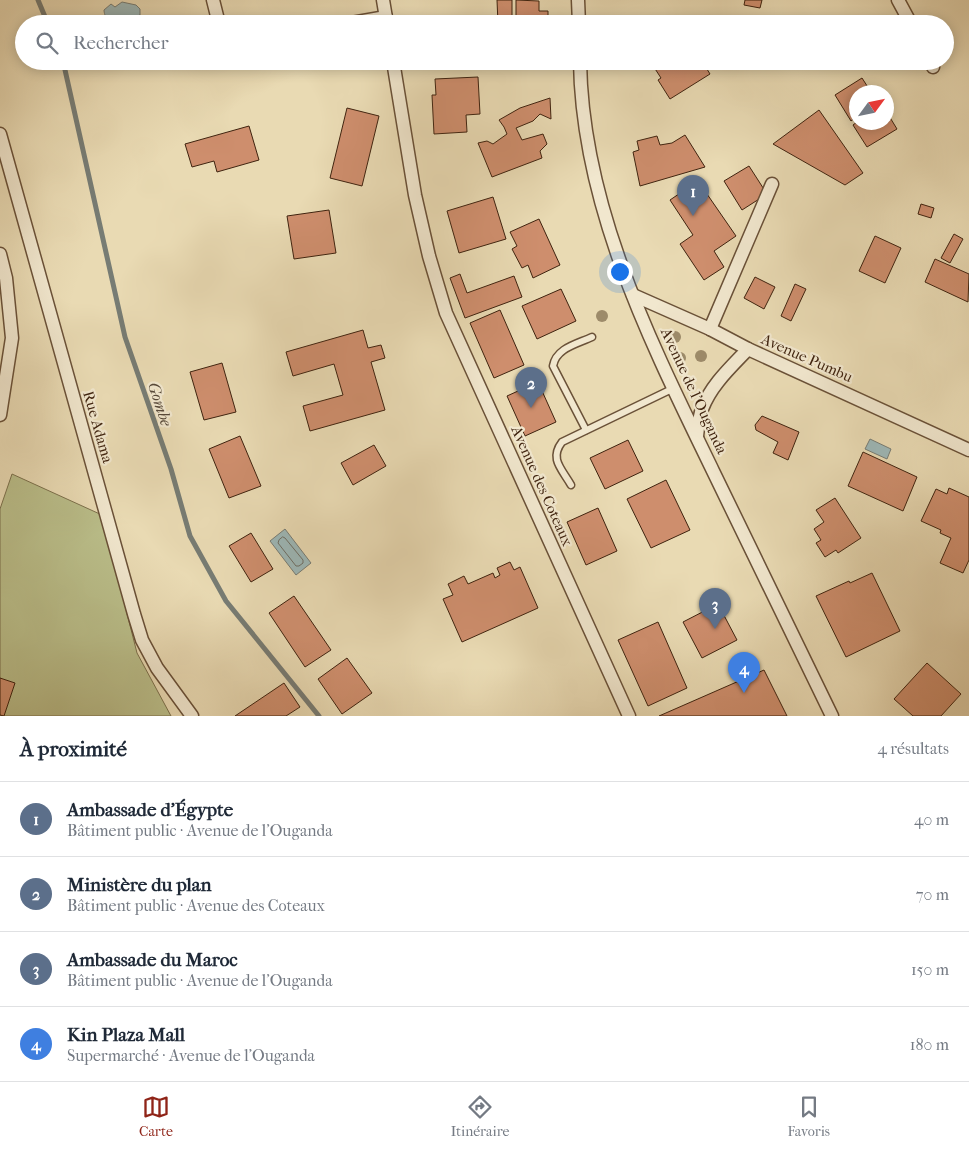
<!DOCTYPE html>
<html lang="fr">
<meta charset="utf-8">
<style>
body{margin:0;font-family:"IM FELL French Canon",serif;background:#f2f2f3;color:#1f2937}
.compass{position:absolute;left:849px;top:85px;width:45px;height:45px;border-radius:50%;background:#fff;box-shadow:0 2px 12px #0003;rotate:57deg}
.you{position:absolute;left:619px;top:271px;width:18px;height:18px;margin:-12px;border:4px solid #fff;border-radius:50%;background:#1a73e8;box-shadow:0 0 0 8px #1a73e833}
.badge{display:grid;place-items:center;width:32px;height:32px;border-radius:50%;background:#8f2418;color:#fff;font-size:16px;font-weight:700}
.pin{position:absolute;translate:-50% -41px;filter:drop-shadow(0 1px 2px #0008)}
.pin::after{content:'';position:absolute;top:26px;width:18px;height:15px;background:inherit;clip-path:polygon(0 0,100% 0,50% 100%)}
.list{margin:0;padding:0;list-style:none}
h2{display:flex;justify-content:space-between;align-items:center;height:65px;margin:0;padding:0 20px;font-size:21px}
h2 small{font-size:16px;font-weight:400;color:#747a83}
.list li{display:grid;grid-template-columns:32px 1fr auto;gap:15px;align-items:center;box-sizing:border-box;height:75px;padding:0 20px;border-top:1px solid #e0e1e3}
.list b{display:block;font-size:19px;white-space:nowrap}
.list p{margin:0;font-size:16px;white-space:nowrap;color:#747a83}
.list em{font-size:16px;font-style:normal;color:#747a83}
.icon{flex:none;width:28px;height:28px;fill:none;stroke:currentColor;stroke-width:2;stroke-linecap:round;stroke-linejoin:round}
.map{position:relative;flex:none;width:969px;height:716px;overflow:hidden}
.search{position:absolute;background:#fff;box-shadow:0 2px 12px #0003;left:15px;right:15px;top:15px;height:55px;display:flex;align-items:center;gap:12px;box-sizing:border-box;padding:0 18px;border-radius:28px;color:#747a83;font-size:19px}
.sheet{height:365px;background:#fff}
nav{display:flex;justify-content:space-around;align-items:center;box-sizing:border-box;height:70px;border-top:1px solid #e0e1e3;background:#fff;font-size:14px;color:#747a83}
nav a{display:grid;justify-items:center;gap:2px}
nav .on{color:#8f2418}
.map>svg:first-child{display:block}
.green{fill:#babe8a;stroke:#7c704c}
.water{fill:#9db8b8;stroke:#777c74}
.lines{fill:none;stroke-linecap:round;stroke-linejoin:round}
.shore{stroke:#6e6e64;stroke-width:1}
.stream{stroke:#777c74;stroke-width:5}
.building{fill:#ce8e6d;stroke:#3f230f}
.lane-casing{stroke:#6a5138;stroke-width:9}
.street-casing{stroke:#6a5138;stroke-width:15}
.lane{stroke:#f1e7ce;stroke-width:6}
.street{stroke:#f1e7ce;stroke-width:12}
.tree{fill:#9d8b6a}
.labels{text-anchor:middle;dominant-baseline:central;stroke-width:4.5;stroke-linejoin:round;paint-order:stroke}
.street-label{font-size:15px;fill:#3f230f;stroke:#f1e7ce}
.water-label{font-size:16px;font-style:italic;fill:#564839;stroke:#f1e7ce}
</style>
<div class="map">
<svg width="969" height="716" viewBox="0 0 969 716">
<rect width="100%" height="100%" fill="#e9dab3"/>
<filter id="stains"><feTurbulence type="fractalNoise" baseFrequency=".004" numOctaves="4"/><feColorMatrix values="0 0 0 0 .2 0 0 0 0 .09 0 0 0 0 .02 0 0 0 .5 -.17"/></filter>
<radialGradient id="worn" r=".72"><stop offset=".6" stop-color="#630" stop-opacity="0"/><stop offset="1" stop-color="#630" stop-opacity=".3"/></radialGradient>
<path class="green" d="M12,474L102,515L137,653L171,716H0V509Z"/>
<g class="water">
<path d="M122,2L136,5L140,9V15L127,21L123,17C121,19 119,22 117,23C109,28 104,15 104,10L111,4L115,7Z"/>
<path d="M870,439L891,449L887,459L865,449Z"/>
<path d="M285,529L311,563L296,575L270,541Z"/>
</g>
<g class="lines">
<path class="shore" d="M283,537L285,538L303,560V563L299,566H296L278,543L279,540Z"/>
<g class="stream">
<path d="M38,0L48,24"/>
<path d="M63,61L125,337L171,469L190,536L226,601L319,716"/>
</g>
</g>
<g class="building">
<path d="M497,0H512V24H498Z"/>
<path d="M516,0L539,1V11H548V24H539V21H531V24H516Z"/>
<path d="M745,0H762L760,8L744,5Z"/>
<path d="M650,61H676L679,66L687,61H702L710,74L670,99L658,80L661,78Z"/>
<path d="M478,77L480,114L466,115L467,132L434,134L432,95H436L435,79Z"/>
<path d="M862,78L871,92H856V117L851,121L835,95Z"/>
<path d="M550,98L551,119L540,114L533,121L516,128L522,140L543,134L547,144L540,151L542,158L492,177L478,143L487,141L493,144L507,134L504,127L499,120L520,108Z"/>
<path d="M347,108L379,116L362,186L330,178Z"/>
<path d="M819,110L863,173L845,185L773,144Z"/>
<path d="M886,111L897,129L867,147L853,125L857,122H886Z"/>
<path d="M249,126L259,160L217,172L214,161L192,167L185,144Z"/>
<path d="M685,135L705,167L640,186L633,152L639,150L637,141L657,136L660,145L672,143Z"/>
<path d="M749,166L767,194L742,210L724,181Z"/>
<path d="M698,181L736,236L714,251L724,267L704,280L680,244L693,235L670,200Z"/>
<path d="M493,197L506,239L459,253L447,211Z"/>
<path d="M921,204L934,208L931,218L918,214Z"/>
<path d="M329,210L336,253L294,259L287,216Z"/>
<path d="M539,219L560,265L533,278L528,265L522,268L512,249L517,246L510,232Z"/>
<path d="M954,234L963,239L950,263L941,258Z"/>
<path d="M875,236L901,248L885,283L859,271Z"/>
<path d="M935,259L969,274L968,302L925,282Z"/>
<path d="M460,274L467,293L514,276L522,297L465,318L450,278Z"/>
<path d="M755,277L775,287L764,309L744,298Z"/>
<path d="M795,284L806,289L791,321L781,316Z"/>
<path d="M561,289L576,321L537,339L522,306Z"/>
<path d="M500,310L524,365L494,378L470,323Z"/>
<path d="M363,330L368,348L381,345L385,358L371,362L385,410L310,431L303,406L343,395L334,364L293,376L286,352Z"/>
<path d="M222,363L236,412L204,420L190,372Z"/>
<path d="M538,382L556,422L525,436L507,396Z"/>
<path d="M762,416L799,432L788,460L773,453L778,442L756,430L755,425Z"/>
<path d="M240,436L261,486L229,498L209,449Z"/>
<path d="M628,440L643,471L605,489L590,458Z"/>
<path d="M374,445L386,466L353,485L341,463Z"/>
<path d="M863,452L917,477L903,511L848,486Z"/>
<path d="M666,480L690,530L651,548L627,499Z"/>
<path d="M949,488L969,497V560L963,573L940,563L951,538L940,533L941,530L921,521L936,489L947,494Z"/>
<path d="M835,498L861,538L838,553L836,550L825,557L816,543L821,540L814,529L824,522L816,510Z"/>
<path d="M598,508L617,551L586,565L567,522Z"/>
<path d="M251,533L273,569L251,582L229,546Z"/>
<path d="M510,562L514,570L520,567L538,608L462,642L443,599L453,595L448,584L464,576L468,584L493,573L495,578L500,575L497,568Z"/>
<path d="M872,573L900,631L846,657L816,596L849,581L850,583Z"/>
<path d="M294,596L331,650L305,667L269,613Z"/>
<path d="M718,604L737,640L702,658L683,622Z"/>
<path d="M658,622L687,688L648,706L618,640Z"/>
<path d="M347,658L372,693L342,714L318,679Z"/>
<path d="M927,663L961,694L941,716H913L894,699Z"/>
<path d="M764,670L787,716H659Z"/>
<path d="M0,678L15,683L4,716L0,715Z"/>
<path d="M284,683L300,707L286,716H235Z"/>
</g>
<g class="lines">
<defs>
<g id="lane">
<path d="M586,430L553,366C556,348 577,344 592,337"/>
<path d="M571,485C562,469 549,459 562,442L674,388"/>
</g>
<g id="street">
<path d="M213,0L219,24"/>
<path d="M383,0L387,24"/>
<path d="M578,0L579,24"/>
<path d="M898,0L911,24"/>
<path d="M346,24L386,17"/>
<path d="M393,61L415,195L429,256L446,313L629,716"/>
<path d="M580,61C582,207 651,343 713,471C753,553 792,634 832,716"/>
<path d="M930,61L933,67"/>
<path d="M0,134L134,614L142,640L157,668L192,716"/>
<path d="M0,254L6,278L12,338L0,415"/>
<path d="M633,295L710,329L748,349L969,450"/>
<path d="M710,329L772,184"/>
<path d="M697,436C698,428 699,417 702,409C711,385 731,367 748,349"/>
</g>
</defs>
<use href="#lane" class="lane-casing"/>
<use href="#street" class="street-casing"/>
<use href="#lane" class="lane"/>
<use href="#street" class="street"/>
</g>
<g class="tree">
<circle cx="602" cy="316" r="6"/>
<circle cx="675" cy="337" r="6"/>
<circle cx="701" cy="356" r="6"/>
<circle cx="680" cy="358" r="6"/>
</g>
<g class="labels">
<g class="street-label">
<text transform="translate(807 358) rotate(24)">Avenue Pumbu</text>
<text transform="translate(694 391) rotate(65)">Avenue de l’Ouganda</text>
<text transform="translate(98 427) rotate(74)">Rue Adama</text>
<text transform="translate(542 486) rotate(66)">Avenue des Coteaux</text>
</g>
<g class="water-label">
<text transform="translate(160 404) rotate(72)">Gombe</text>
</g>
</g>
<rect width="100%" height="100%" filter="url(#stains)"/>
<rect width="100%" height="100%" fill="url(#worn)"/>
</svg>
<svg class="compass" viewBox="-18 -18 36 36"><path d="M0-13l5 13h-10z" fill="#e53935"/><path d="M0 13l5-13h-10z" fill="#747a83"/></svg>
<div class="you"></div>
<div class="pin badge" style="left:693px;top:216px;background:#5c6f8a">1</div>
<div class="pin badge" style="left:531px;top:408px;background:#5c6f8a">2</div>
<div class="pin badge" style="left:715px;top:629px;background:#5c6f8a">3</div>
<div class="pin badge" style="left:744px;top:693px;background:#3f7fe0">4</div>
<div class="search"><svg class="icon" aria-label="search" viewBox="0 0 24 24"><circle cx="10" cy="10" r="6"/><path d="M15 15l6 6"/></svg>Rechercher</div>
</div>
<section class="sheet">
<h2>À proximité<small>4 résultats</small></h2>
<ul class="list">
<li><span class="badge" style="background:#5c6f8a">1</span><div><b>Ambassade d'Égypte</b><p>Bâtiment public · Avenue de l’Ouganda</p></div><em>40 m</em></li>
<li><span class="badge" style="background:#5c6f8a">2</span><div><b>Ministère du plan</b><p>Bâtiment public · Avenue des Coteaux</p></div><em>70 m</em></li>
<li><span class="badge" style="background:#5c6f8a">3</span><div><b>Ambassade du Maroc</b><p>Bâtiment public · Avenue de l’Ouganda</p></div><em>150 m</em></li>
<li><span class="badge" style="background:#3f7fe0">4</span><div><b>Kin Plaza Mall</b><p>Supermarché · Avenue de l’Ouganda</p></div><em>180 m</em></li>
</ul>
</section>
<nav>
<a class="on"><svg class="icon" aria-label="map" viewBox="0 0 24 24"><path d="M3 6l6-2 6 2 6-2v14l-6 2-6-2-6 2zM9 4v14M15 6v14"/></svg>Carte</a>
<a><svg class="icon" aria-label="directions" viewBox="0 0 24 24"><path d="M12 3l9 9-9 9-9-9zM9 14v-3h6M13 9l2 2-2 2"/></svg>Itinéraire</a>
<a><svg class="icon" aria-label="saved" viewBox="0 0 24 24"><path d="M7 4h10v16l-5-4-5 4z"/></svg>Favoris</a>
</nav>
